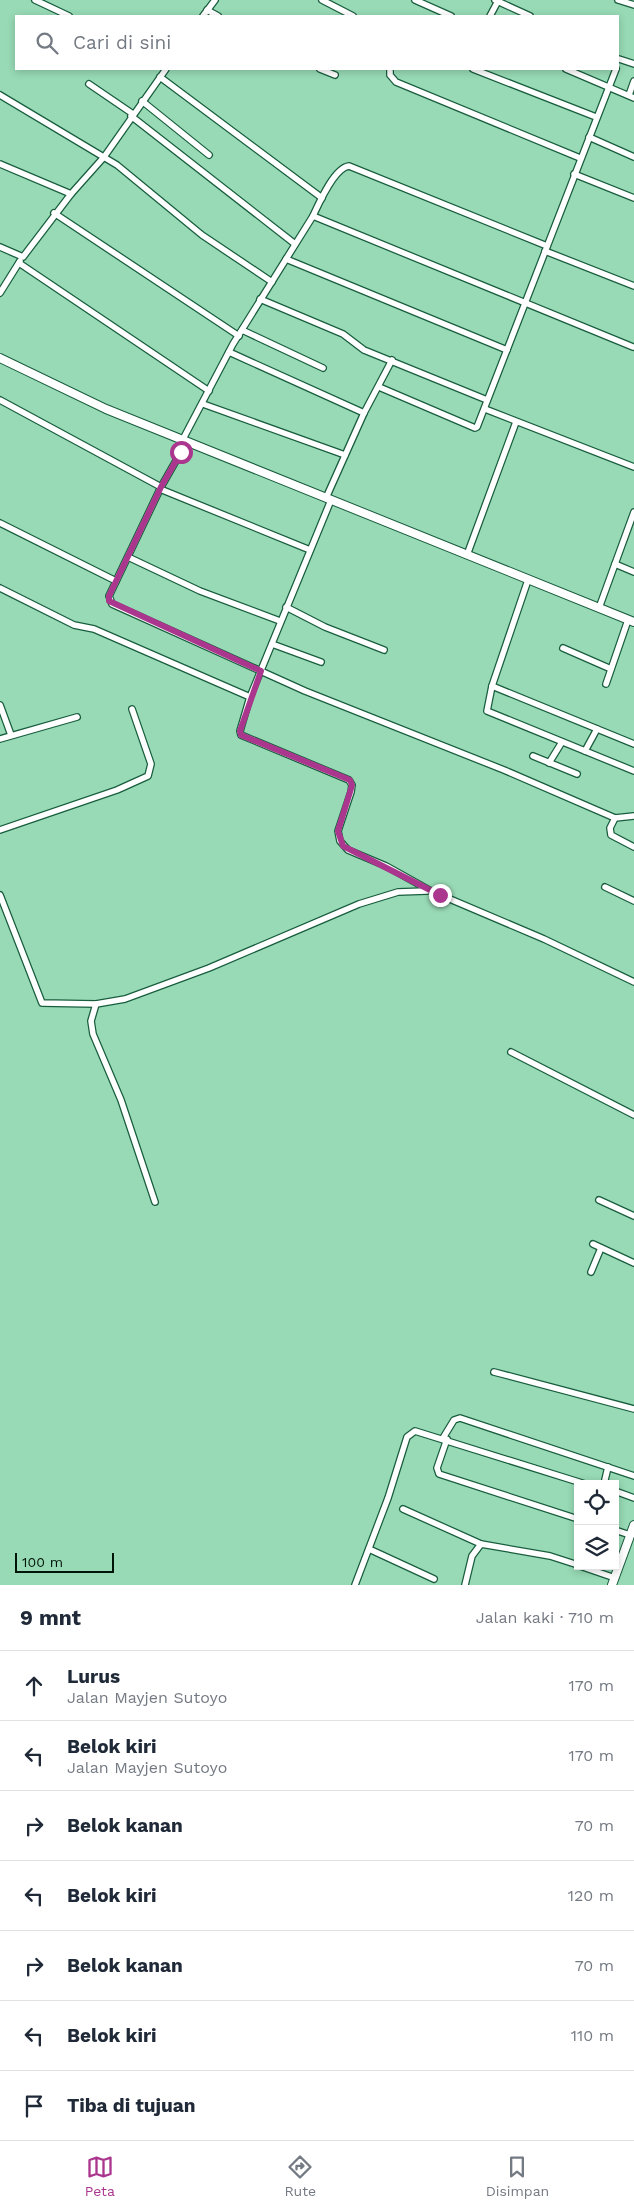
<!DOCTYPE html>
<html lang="id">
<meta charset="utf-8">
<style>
body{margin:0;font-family:"Work Sans",sans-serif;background:#f6f6f7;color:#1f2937}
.controls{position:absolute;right:15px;bottom:15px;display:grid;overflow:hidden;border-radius:0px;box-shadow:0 2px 8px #0003}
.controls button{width:45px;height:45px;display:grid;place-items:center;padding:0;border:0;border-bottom:1px solid #e0e1e3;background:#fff;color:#1f2937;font:25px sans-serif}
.scale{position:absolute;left:15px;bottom:12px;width:99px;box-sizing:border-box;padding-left:5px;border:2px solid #001408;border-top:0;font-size:14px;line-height:18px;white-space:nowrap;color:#001408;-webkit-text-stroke:4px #98dab5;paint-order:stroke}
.stop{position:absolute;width:15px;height:15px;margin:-11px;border:4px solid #ab368e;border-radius:50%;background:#fff}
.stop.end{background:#ab368e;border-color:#fff;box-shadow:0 1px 5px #0008}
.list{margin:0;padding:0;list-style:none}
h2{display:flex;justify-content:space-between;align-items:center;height:65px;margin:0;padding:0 20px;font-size:21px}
h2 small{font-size:16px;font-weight:400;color:#747a83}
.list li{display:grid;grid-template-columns:32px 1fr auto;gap:15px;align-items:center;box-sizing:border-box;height:70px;padding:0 20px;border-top:1px solid #e0e1e3}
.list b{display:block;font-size:19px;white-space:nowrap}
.list p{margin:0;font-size:16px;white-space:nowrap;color:#747a83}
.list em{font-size:16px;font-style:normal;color:#747a83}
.icon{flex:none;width:28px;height:28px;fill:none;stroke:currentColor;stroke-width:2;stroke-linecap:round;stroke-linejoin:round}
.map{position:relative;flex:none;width:634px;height:1585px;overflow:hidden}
.search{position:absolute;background:#fff;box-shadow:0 2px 8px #0003;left:15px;right:15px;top:15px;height:55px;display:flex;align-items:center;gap:12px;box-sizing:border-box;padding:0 18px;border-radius:0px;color:#747a83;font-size:19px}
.sheet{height:555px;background:#fff}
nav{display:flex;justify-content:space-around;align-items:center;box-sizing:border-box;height:70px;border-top:1px solid #e0e1e3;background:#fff;font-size:14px;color:#747a83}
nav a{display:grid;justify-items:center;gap:2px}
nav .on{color:#ab368e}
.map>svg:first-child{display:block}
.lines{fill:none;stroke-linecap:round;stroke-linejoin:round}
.minor-casing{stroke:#185d3e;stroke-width:8}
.tertiary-casing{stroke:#185d3e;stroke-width:10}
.minor{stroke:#fff;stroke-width:5.5}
.tertiary{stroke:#fff;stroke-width:8}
.route{stroke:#ab368e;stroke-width:6}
</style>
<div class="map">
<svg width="634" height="1585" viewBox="0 0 634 1585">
<rect width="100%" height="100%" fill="#98dab5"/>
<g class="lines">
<defs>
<g id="minor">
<path d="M35,0L69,16"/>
<path d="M322,0L353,16"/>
<path d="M415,0L451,16"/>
<path d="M495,0L530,16"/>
<path d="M618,0L634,5"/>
<path d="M207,10L218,16"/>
<path d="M203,16L215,0"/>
<path d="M490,16L498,1"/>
<path d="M619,59L634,64"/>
<path d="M320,69L335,75"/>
<path d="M390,69V75L396,82L580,158"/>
<path d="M473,69L596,117"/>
<path d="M566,69L634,98"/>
<path d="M160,77L322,198"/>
<path d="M89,84L133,114"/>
<path d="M0,95L117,165L202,235L272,282"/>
<path d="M629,95L634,81"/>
<path d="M142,101L209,155"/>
<path d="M131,116L295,244"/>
<path d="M589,137L634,157"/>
<path d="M0,164L71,194L23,257L0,247"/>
<path d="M574,174L634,198"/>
<path d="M71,194L104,157L166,69"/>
<path d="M54,213L239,336"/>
<path d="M547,246L349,166C334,168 319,203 313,216L633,347"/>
<path d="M545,251L634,286"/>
<path d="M286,259L507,350"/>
<path d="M19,263L209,391"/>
<path d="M0,293L20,261"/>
<path d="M260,299L343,334L364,350L487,400"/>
<path d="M242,330L323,368"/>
<path d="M229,352L364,413"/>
<path d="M379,387L475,428L477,427L616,69"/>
<path d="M0,400L161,487"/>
<path d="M203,404L345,455"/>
<path d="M485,409L634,467"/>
<path d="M182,441L233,344L313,216"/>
<path d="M181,452L161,487L109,596L112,604L305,691L504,770L615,818L634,816"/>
<path d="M160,489L310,550"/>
<path d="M326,498L364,413L392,360"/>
<path d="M331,500L250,697L240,731L241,735L349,780L352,785L351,792L338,831L340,841L348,850L386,866L431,891L544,939L634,982"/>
<path d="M0,523L116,581"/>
<path d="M467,555L516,422"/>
<path d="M128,557L200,591L280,621"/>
<path d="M615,564L634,512"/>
<path d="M528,580L492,686L487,711L634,771"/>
<path d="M0,588L74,625L94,629L250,697"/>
<path d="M286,607L325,627L384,650"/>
<path d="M599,608L615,564L634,572"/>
<path d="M272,644L321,662"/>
<path d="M563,648L611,669"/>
<path d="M606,684L628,620"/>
<path d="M492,686L634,744"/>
<path d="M0,705L11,735"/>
<path d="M0,739L77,717"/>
<path d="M585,751L597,729"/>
<path d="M533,756L577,774"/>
<path d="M549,763L562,742"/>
<path d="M615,818L610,828L611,835L634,847"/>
<path d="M0,830L117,790L148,776L151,764L132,709"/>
<path d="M605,887L634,901"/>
<path d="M0,895L42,1003L96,1004L125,999L209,968L359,904L398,892L427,891"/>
<path d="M96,1004L91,1021L93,1034L121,1100L155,1202"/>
<path d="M511,1052L634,1115"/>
<path d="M599,1200L634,1216"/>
<path d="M593,1244L634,1263"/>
<path d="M591,1272L601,1248"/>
<path d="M494,1372L634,1409"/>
<path d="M443,1438L454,1420L460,1418L634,1476"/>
<path d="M447,1439L437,1468L439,1474L578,1519"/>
<path d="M604,1484L608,1467"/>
<path d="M615,1491L634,1498"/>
<path d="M403,1509L481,1544"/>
<path d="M615,1530L630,1535"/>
<path d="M369,1549L434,1579"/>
<path d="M580,1566L615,1578"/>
<path d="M355,1585L388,1498L407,1437L415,1431L585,1484"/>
<path d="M465,1585L472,1556L481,1544L550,1556L578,1565"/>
</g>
<g id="tertiary">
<path d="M0,358L106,409L634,622"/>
<path d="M612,1585L634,1525"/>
</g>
</defs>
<use href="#minor" class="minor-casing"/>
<use href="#tertiary" class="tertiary-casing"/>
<use href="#minor" class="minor"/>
<use href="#tertiary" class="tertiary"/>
</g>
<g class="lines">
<path class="route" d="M181,452L161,487L109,596V601L261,671L240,731L241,735L350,780L352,785L350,792L338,831L343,846L440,895"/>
</g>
</svg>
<div class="controls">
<button><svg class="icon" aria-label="locate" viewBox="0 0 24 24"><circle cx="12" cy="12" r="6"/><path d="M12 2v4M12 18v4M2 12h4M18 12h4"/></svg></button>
<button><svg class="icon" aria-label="layers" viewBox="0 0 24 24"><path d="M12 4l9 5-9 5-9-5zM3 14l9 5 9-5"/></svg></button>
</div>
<div class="scale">100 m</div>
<div class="stop" style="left:181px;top:452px"></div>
<div class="stop end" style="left:440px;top:895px"></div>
<div class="search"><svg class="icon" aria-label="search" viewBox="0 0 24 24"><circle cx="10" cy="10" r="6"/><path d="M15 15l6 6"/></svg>Cari di sini</div>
</div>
<section class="sheet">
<h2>9 mnt<small>Jalan kaki · 710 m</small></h2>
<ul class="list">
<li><svg class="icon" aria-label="ahead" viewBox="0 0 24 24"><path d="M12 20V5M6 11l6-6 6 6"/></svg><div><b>Lurus</b><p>Jalan Mayjen Sutoyo</p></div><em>170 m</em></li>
<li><svg class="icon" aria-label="left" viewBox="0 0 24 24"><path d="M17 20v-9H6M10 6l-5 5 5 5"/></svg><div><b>Belok kiri</b><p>Jalan Mayjen Sutoyo</p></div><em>170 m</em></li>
<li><svg class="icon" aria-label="right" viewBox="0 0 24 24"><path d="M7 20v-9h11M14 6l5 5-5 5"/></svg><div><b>Belok kanan</b></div><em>70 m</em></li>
<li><svg class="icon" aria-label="left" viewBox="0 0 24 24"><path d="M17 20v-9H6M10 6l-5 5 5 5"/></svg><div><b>Belok kiri</b></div><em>120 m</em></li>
<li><svg class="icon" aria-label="right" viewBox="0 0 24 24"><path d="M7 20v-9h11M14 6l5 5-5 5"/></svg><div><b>Belok kanan</b></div><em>70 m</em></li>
<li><svg class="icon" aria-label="left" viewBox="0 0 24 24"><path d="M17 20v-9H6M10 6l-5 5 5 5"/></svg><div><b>Belok kiri</b></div><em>110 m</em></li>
<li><svg class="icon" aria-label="arrive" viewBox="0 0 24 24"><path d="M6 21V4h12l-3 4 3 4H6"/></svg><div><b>Tiba di tujuan</b></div></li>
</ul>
</section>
<nav>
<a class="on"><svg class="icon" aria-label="map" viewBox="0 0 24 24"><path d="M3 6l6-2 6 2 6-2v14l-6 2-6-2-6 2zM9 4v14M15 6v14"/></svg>Peta</a>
<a><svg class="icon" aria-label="directions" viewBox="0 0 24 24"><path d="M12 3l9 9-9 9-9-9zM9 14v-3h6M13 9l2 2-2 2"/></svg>Rute</a>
<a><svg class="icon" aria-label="saved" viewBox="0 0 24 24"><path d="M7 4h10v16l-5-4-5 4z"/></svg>Disimpan</a>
</nav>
